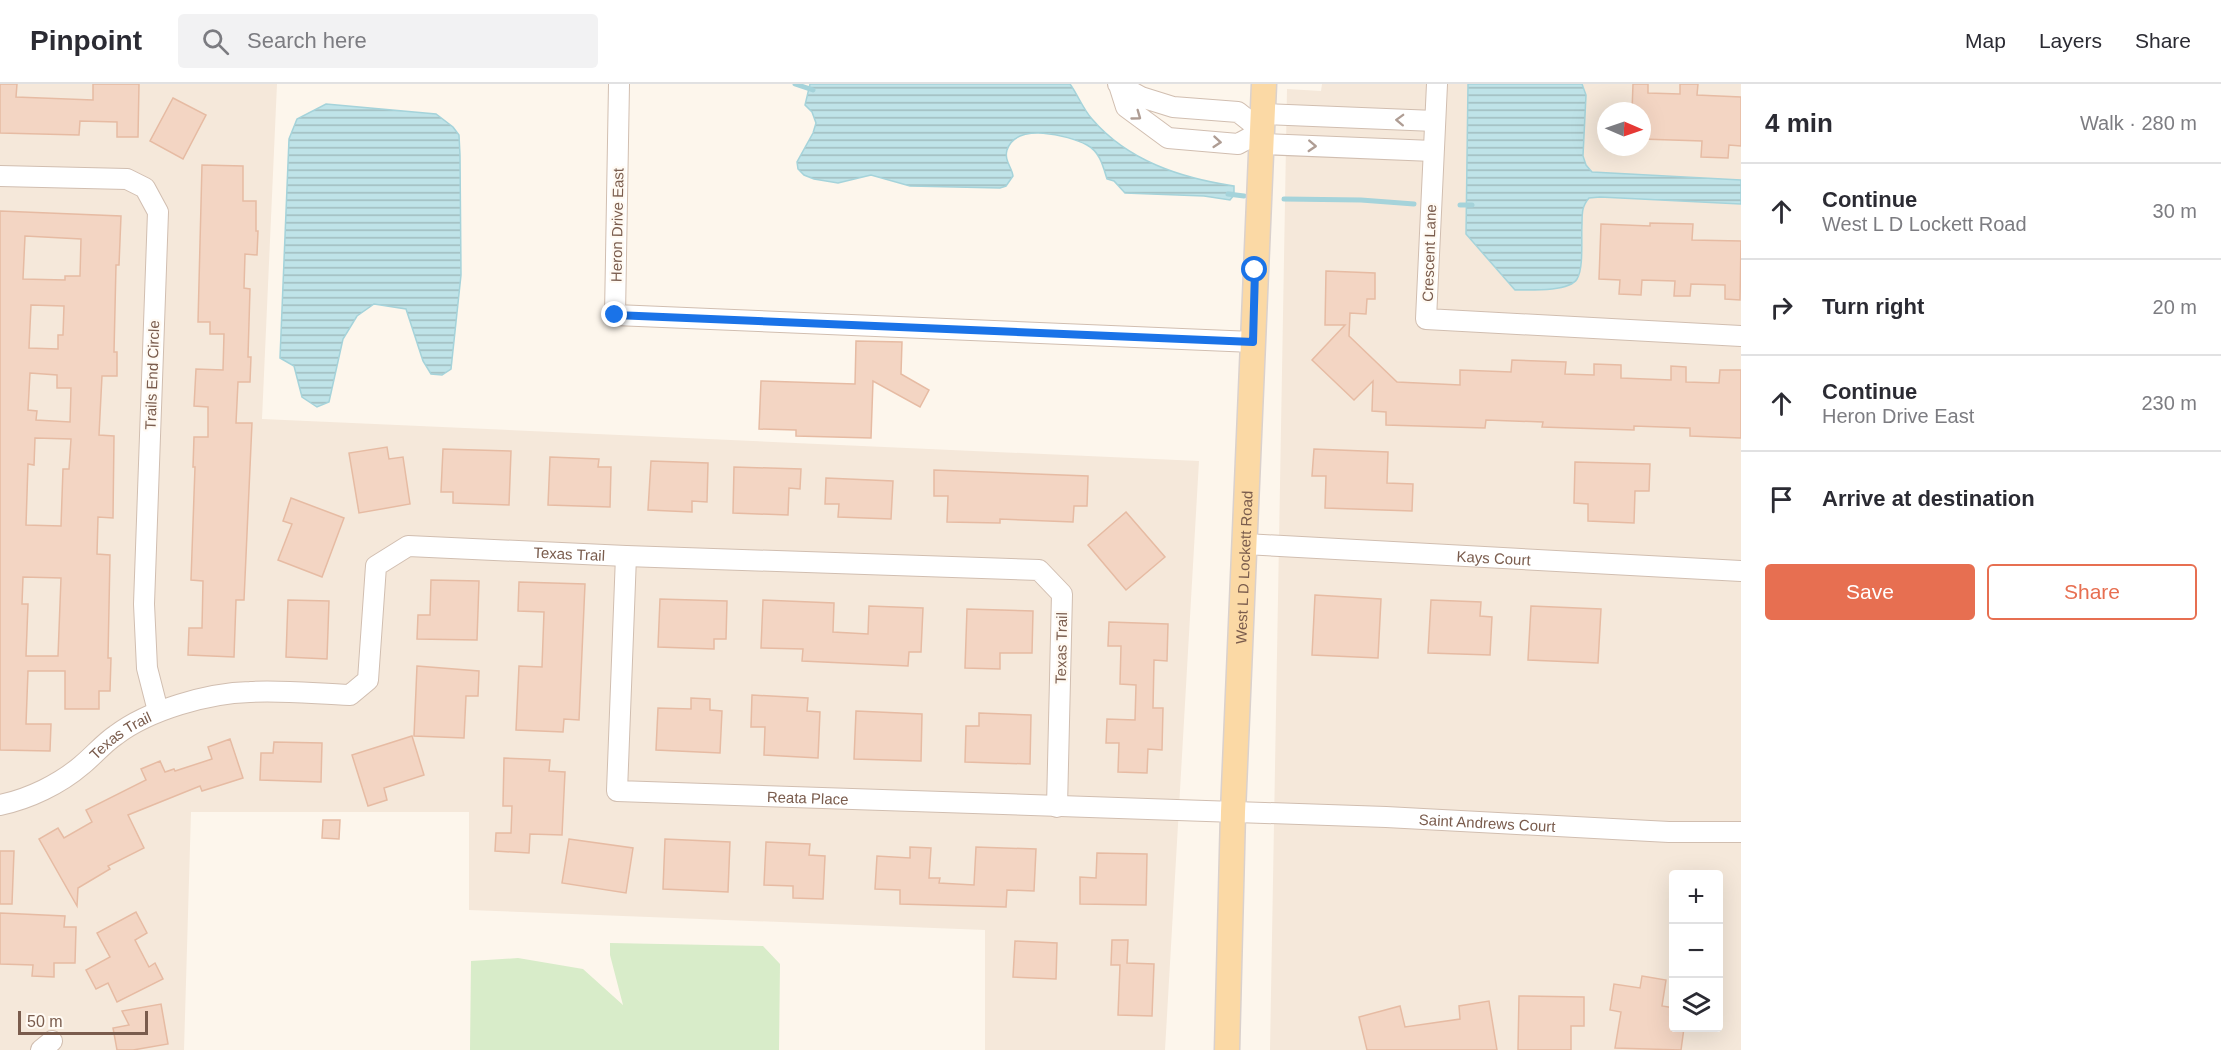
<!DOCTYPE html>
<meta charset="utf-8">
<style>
body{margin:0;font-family:Helvetica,sans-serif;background:#f2f2f3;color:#2b2b33}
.controls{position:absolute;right:18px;bottom:18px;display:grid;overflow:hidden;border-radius:6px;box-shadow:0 6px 24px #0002}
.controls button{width:54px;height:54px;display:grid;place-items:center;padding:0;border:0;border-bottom:2px solid #e1e1e2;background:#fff;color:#2b2b33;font:30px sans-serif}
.compass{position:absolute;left:1597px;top:18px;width:54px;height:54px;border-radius:50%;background:#fff;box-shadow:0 6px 24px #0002;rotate:92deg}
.scale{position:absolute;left:18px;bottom:15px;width:130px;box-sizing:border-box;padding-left:6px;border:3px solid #7a5c4d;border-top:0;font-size:16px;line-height:21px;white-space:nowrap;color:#7a5c4d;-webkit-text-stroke:4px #fffaf3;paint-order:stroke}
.stop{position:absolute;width:18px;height:18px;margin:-14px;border:4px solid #1a73e8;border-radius:50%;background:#fff}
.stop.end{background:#1a73e8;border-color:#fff;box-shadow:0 2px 6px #0008}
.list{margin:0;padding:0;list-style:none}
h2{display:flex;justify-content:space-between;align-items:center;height:78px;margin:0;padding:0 24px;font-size:26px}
h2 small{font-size:20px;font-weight:400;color:#7c7c81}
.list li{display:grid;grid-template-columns:39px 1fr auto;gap:18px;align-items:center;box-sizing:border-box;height:96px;padding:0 24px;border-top:2px solid #e1e1e2}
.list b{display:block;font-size:22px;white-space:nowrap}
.list p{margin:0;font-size:20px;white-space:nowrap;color:#7c7c81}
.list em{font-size:20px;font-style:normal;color:#7c7c81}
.actions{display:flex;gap:12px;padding:18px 24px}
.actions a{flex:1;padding:14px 0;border:2px solid #e76f51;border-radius:6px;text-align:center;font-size:21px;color:#e76f51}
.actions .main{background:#e76f51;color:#fff}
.icon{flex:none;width:33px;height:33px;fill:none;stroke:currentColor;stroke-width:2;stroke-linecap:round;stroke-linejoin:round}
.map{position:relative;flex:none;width:1741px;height:966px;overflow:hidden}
header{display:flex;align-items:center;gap:36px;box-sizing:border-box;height:84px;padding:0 30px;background:#fff;border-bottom:2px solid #e1e1e2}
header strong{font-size:28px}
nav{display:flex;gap:33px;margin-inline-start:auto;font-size:21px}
.search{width:420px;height:54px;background:#f2f2f3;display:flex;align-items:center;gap:15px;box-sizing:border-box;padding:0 21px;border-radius:6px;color:#7c7c81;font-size:22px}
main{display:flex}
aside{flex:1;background:#fff}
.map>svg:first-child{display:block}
.residential{fill:#f5e8da;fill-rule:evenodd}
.green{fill:#d8ecc9}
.water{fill:url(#water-rules);stroke:#a5d3da;stroke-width:1.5}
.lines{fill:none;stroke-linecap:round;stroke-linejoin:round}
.stream{stroke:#a5d3da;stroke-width:5}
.building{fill:#f3d5c3;stroke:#e6bba3;stroke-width:1.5;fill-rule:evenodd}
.minor-casing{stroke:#d1beb0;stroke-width:22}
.major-casing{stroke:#dad1cd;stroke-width:27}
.minor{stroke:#fff;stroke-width:20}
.major{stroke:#fbd9a5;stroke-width:24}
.oneway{stroke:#af9d94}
.route{stroke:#1a73e8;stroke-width:8}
.labels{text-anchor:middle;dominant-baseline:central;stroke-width:4.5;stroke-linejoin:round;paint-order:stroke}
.street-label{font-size:15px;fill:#7a5c4d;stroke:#fffaf3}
</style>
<header>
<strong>Pinpoint</strong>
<div class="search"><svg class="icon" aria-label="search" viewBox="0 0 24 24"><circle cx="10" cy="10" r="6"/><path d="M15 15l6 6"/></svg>Search here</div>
<nav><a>Map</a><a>Layers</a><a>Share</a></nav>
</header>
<main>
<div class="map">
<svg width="1741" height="966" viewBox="0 0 1741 966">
<defs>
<pattern id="water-rules" width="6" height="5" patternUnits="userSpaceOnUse" patternTransform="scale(1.5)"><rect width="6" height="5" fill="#bfe3e8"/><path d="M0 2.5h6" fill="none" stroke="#a0bbbe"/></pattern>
</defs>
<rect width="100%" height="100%" fill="#fdf6ec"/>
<g class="residential">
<path d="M0,0H277L262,335L1199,377L1165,966H985V846L469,826V728H191L184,966H0Z"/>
<path d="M1322,0H1741V966H1270L1287,5L1321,7ZM1606,27H1642V63H1606ZM1674,790H1718V944H1674Z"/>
</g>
<path class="green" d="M610,859L763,862L780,880L779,966H470L471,877L518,874L583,885L623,921L610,871Z"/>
<g class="water">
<path d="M810,0H1070C1078,11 1083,25 1092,35C1128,77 1181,94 1234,102V111L1230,116L1204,112L1125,109L1114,97L1107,95C1103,82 1100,68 1087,61C1068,51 1016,38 1007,66C1004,77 1012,83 1013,92L1006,102L1000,104L910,102L871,91L838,99L814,95L804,91L798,85L797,78L813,49L816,39L812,28L805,21Z"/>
<path d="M1468,0H1582L1586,11L1583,72L1586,81L1592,88L1741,96V120L1600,113L1589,114C1582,122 1582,129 1582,140C1581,154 1584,184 1577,195C1569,208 1529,206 1515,206L1466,150Z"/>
<path d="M326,20L436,30L453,43L459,51L460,71L461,191L451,285L442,291L431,290L423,277L406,225L374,220L357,232L343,255L329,318L317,323L302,313L294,282L280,274L289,55L297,35Z"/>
</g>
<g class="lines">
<g class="stream">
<path d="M795,0L813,6"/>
<path d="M1228,110L1244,112"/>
<path d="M1284,115L1361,116L1414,120"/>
<path d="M1460,121H1472"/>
</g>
</g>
<g class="building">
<path d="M0,0H17L16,13L93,16V0H139L138,53H117V38L80,37L79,51L0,49Z"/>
<path d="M1633,0H1648V9L1680,10V0H1698L1697,11L1741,13V62L1729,61L1728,74L1701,73L1702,57L1642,55V27H1632Z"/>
<path d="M173,14L206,31L183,75L150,57Z"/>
<path d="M202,81L243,82V117H256V147H258L257,171L245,170L244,204L250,205L248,273H251L250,298H238L236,339H252L244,516H236L234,573L188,571L189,544H202L203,497L191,496L195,383H193L194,353H208V323L194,322L196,285L223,286L224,250H210V238H198Z"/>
<path d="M0,127L121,132L119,181H116L114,268H117V292H102L99,351L114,352L113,434L98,433L97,470L110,471L108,574H111L110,607H99V625H65V587H28L26,640H51L50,667L0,666ZM25,152L81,155L80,192H65V196L23,195ZM31,221L64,222L63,251H58V265L29,264ZM30,289L57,291V304H71L70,338L36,336L37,327L28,326ZM35,354L71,355L69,385H63L61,442L26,441L28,380L34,381ZM23,493L61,494L58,572H26L28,520H22Z"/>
<path d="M1650,139L1693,140L1692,156L1741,157L1740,216L1725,215V201L1691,200L1690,212H1674L1675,197L1642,196L1641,211L1619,210L1620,196L1599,195L1601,140L1650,142Z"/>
<path d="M1326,187L1375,189V215H1367L1366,230L1350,229L1349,252L1397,298L1460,301V286L1511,288L1512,276L1566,278L1565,290L1594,291V280L1621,281V294L1671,296V282L1686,283V298L1719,299L1720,286H1741V354L1690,352V344L1634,342V346L1542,343L1543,338L1486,336L1485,344L1386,341V328L1372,327L1373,297L1354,316L1312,276L1345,241H1325Z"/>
<path d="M856,257L902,258L901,290L929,306L920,323L873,297L871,354L796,352V346L759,345L761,297L855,300Z"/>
<path d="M387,363L389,375L403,373L410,420L359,429L349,369Z"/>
<path d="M443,365L511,367L509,421L453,419V408H441Z"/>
<path d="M1314,365L1388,368L1387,399L1413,400L1412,427L1325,424L1326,392H1312Z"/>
<path d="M550,373L599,375L598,383H611L610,423L548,421Z"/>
<path d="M651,377L708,379L707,418L692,417V428L648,426Z"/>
<path d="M1575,378L1650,380L1649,407H1635L1634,439L1588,437V420L1574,419Z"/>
<path d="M734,383L801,385L800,405L789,404L788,431L733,429Z"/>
<path d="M934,386L1088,392L1087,422H1074L1073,438L1000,435V439L947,438L948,412H934Z"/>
<path d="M826,394L893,397L891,435L838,433L839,420H825Z"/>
<path d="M291,414L344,434L322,493L278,476L292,440L283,437Z"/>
<path d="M1126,428L1165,473L1126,506L1088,461Z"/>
<path d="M431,496L479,497L477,556L417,555L418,531H430Z"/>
<path d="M519,498L585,500L579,636L564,635L563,648L516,646L519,582L542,583L544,528L518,527Z"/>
<path d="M1315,511L1381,515L1378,574L1312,571Z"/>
<path d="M660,515L727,517L726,555H714V565L658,563Z"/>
<path d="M288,516L329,517L327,575L286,573Z"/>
<path d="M763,516L834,519L833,548L868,550L869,522L923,524L921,568H909L908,582L802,577L803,565L761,564Z"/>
<path d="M1431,516L1481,518L1480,532L1492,533L1490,571L1428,569Z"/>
<path d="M1531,522L1601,525L1598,579L1528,576Z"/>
<path d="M967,525L1033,527L1032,569H1000V585L965,584Z"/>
<path d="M1109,538L1168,540L1167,577L1154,576L1153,624H1163L1162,666L1148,665L1147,689L1118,688L1119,659H1106L1107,635L1135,636L1136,601L1120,600L1121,562H1108Z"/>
<path d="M417,582L479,587L478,612H466L464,654L414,652Z"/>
<path d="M752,611L808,614L807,627L820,628L818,674L764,671L765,643H751Z"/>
<path d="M691,614L710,615V626L722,627L720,669L656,666L658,624L691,625Z"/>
<path d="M856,627L922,630L921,677L854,675Z"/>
<path d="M979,629L1031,631L1030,680L965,678L966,642H979Z"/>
<path d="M412,652L424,691L384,704L387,716L368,722L352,671Z"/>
<path d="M230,655L243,694L202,707L200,702L128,731L144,764L108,782L110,785L78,804L77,822L39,755L58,744L64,754L92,738L86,726L146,696L141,685L160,677L165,688L174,685L175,687L212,675L208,663Z"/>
<path d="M274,658L322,659L321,698L260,696L261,669H273Z"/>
<path d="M504,674L550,676L549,687L565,688L562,751L530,750L529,769L495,767L496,749H511L512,722H503Z"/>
<path d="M323,736H340L339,755L322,754Z"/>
<path d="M569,755L633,764L626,809L562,799Z"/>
<path d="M665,755L730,758L728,808L663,805Z"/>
<path d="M766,758L810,760L809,771L825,772L823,815L793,814V802L764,801Z"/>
<path d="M910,763L931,764L929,794H940L939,799L974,801L976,763L1036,765L1034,807L1007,806L1006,823L900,820V806L875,805L877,772L910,774Z"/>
<path d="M0,767H14L12,820H0Z"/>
<path d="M1097,769L1147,770L1146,821L1080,820V793L1096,794Z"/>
<path d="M136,828L147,849L135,856L149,883L155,879L163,895L117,918L108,899L96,905L86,886L110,873L97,849Z"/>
<path d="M0,829L65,832L64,843H76L75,879H54V893L32,892L33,881L0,880Z"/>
<path d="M1112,856H1128L1127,879L1154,880L1152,932L1118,931L1120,881H1111Z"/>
<path d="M1015,857L1057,859L1056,895L1013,893Z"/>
<path d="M1642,892L1666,896L1662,922L1674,924V944H1684L1681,966L1615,964L1621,928L1610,926L1614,900L1640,904Z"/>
<path d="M1519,912L1584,913V942H1571V966H1518Z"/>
<path d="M1489,917L1497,966H1367L1359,933L1400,922L1405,943L1460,935L1459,922Z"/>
<path d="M161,920L168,960L133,966H117L113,944L129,941L122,927Z"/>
</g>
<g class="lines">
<defs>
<g id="minor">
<path d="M619,0L615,231L1253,258"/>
<path d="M1118,0L1119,1L1126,23L1168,54L1238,60L1262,47L1238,28L1173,23L1141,13L1119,1"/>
<path d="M1437,0L1426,235L1741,252"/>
<path d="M1262,30L1435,37"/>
<path d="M1261,60L1433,67"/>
<path d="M0,92L127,95L145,104L158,128L144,520L147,584L158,627"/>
<path id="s1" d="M1245,460L1741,487"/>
<path id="s2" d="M626,472L617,707L1386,733L1669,748H1741"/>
<path id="s3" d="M0,721C29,715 60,700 82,681C93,672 104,659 116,651C149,626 208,609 250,608C283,606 317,610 350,611L368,596L376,482L408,462L626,472L1039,486L1062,510L1057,723"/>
<path d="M41,966L52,957"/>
</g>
<g id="major">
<path id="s4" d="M1227,966L1233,728L1264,0"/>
</g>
</defs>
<use href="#minor" class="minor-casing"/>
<use href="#major" class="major-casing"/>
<use href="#minor" class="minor"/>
<use href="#major" class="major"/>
</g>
<defs><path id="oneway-chevron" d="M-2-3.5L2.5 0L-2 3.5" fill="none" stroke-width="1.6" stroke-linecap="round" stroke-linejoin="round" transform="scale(1.5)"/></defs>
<g class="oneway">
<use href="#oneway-chevron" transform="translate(1137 32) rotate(36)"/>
<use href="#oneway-chevron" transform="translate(1400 36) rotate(-178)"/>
<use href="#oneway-chevron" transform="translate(1217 58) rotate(5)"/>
<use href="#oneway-chevron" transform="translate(1312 62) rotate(3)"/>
</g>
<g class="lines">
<path class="route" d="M615,231L1253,258L1255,186"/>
</g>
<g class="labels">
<g class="street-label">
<text transform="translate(617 141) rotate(-89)">Heron Drive East</text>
<text transform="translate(1429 169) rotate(-88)">Crescent Lane</text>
<text transform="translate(152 291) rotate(-88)">Trails End Circle</text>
<text stroke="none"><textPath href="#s3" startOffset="717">Texas Trail</textPath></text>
<text stroke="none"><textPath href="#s1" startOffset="249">Kays Court</textPath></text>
<text stroke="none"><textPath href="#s4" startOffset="483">West L D Lockett Road</textPath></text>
<text transform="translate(1061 564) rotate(-89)">Texas Trail</text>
<text stroke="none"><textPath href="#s3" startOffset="141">Texas Trail</textPath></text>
<text stroke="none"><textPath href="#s2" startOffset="426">Reata Place</textPath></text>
<text stroke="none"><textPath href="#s2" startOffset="1106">Saint Andrews Court</textPath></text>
</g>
</g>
</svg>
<div class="controls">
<button>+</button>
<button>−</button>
<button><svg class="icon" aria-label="layers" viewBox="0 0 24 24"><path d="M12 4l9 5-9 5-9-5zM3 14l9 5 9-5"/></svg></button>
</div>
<svg class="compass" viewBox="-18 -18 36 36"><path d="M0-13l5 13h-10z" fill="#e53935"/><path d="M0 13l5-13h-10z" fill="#7c7c81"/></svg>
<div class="scale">50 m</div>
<div class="stop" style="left:1255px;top:186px"></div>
<div class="stop end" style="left:615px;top:231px"></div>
</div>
<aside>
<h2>4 min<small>Walk · 280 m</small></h2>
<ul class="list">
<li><svg class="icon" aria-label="ahead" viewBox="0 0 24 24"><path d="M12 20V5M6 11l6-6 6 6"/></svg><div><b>Continue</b><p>West L D Lockett Road</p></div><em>30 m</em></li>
<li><svg class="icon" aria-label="right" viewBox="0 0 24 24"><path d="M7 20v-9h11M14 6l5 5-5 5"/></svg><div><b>Turn right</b></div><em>20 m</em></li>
<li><svg class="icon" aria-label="ahead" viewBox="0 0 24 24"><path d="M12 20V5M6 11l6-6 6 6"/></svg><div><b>Continue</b><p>Heron Drive East</p></div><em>230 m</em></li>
<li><svg class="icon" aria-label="arrive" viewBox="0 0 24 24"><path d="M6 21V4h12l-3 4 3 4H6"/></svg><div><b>Arrive at destination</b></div></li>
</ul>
<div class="actions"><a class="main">Save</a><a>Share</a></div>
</aside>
</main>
